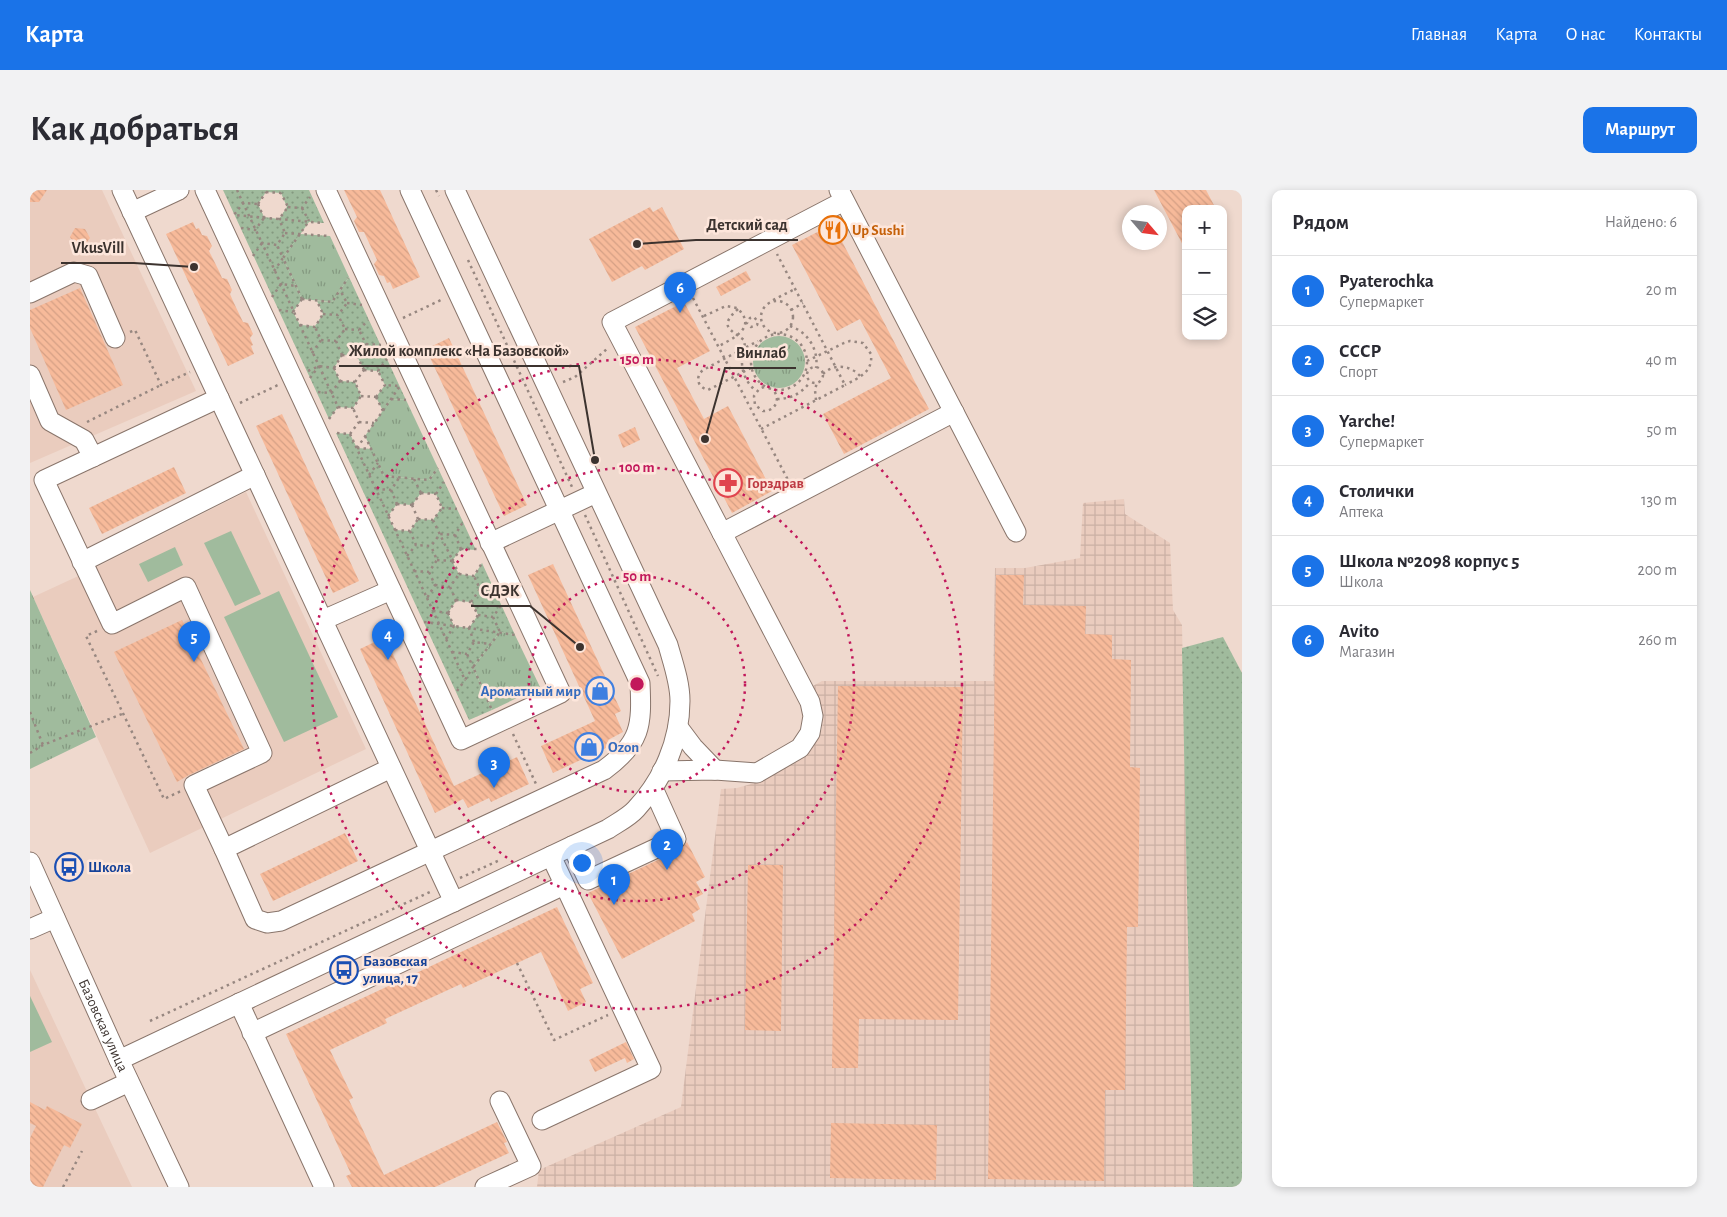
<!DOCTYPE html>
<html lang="ru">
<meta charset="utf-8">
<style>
body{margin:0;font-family:"Alegreya Sans",sans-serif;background:#f2f2f3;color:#2b2b33}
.controls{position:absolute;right:15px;top:15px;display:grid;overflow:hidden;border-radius:10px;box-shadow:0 2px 8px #0003}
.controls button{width:45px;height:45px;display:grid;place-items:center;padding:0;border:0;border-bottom:1px solid #e1e1e2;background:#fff;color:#2b2b33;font:25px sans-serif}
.compass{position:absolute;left:1092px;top:15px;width:45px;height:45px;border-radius:50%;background:#fff;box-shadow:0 2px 8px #0003;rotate:118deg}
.you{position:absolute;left:551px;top:672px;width:18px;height:18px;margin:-12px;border:4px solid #fff;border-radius:50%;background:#1a73e8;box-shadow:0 0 0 8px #1a73e833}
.badge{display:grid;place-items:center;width:32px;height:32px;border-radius:50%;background:#1a73e8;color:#fff;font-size:16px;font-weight:700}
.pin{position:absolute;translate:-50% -41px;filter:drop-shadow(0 1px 2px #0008)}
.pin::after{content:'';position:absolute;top:26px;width:18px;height:15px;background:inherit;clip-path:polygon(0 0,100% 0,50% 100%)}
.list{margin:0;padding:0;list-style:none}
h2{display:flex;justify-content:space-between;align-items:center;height:65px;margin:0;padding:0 20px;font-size:21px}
h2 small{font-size:16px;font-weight:400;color:#7c7c81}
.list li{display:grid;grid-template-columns:32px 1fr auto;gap:15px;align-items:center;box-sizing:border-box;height:70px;padding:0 20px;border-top:1px solid #e1e1e2}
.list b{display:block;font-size:19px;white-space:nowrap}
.list p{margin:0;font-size:16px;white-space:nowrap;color:#7c7c81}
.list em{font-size:16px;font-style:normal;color:#7c7c81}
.icon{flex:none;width:28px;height:28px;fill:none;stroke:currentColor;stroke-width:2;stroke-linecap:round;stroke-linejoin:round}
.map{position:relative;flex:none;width:1212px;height:997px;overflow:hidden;border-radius:10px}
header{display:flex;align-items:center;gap:30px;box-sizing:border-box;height:70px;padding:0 25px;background:#1a73e8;color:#fff}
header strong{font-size:24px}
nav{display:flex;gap:28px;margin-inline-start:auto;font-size:18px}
.intro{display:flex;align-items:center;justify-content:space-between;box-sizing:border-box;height:120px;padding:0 30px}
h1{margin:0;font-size:35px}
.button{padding:12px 22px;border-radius:10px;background:#1a73e8;color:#fff;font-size:18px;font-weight:700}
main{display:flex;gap:30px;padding:0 30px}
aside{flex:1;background:#fff;border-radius:10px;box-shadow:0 2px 8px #0003}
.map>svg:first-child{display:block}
.built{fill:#eaccbe}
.industrial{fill:url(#industrial-grid)}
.grass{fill:url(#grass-dots);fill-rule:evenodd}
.park{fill:url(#park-tufts)}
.pitch{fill:#a0bb9d}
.building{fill:url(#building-back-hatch)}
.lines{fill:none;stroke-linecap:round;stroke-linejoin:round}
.minor-casing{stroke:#89756b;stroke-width:21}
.path{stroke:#978780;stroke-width:2.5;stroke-dasharray:2.5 4;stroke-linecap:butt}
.minor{stroke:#fff;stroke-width:19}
.ring{fill:none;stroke:#c2185b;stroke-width:2.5;stroke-dasharray:2.5 5}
.labels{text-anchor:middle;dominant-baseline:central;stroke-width:5;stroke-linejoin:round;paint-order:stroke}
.food-label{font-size:15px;font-weight:bold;fill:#c56008;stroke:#fde6db;text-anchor:start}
.health-label{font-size:15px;font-weight:bold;fill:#be3a42;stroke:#fde6db;text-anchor:start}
.shop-label{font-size:15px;font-weight:bold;fill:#366cbe;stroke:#fde6db;text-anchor:end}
.transit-label{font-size:15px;font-weight:bold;fill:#164399;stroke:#fde6db;text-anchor:start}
.street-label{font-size:15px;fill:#3c332f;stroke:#fde6db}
.centre{fill:#c2185b;stroke:#fde6db;stroke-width:2.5}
.ring-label{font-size:15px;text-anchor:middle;font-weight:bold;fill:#c2185b;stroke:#fde6db;stroke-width:5;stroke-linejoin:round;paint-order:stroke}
.leader{fill:none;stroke:#3c332f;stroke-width:2}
.callout-dot{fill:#3c332f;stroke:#fde6db;stroke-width:2}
.callout-label{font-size:16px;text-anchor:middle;font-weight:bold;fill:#3c332f;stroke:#fde6db;stroke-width:5;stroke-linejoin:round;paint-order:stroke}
</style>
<header>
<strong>Карта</strong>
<nav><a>Главная</a><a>Карта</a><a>О нас</a><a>Контакты</a></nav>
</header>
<div class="intro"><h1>Как добраться</h1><a class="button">Маршрут</a></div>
<main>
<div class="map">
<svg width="1212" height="997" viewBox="0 0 1212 997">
<defs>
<pattern id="industrial-grid" width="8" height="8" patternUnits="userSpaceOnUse" patternTransform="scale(1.25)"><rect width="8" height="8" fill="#eaccbe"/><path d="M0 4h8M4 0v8" fill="none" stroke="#cab0a4"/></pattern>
<pattern id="grass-dots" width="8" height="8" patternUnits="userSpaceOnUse" patternTransform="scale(1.25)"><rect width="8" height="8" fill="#a0bb9d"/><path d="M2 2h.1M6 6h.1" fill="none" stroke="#849980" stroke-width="1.8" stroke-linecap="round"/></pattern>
<pattern id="park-tufts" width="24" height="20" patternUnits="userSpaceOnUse" patternTransform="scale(1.25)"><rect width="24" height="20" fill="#a0bb9d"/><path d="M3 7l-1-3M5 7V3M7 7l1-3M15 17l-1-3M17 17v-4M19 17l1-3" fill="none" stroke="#849980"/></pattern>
<pattern id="building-back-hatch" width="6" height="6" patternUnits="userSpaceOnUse" patternTransform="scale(1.25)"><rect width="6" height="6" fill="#f7ba9a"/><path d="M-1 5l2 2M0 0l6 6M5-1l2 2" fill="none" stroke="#d5a085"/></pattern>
</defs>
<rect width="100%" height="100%" fill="#efd9ce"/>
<g class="built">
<path d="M0,0H72L166,201L0,273Z"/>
<path d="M216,302L336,559L120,663L3,407L57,382Z"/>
<path d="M0,780L61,910L102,997H0Z"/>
</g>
<path class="industrial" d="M1094,309L1095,324L1140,353L1143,420L1152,435L1163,997H507L509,980L651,917L691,599L707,598L728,592L765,573L778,563L792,539L793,526L789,512L781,497L792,491H963L965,378H995L1050,368L1053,313Z"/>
<g class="grass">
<path d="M193,0H279L294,33L279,32L253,68L272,109L263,122L270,135L285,136L293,124L287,111L302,112L319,87L376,210L361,209L353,221L346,207L355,195L348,181L334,180L327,166L312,165L304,178L310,191L325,192L331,206L323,218L308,217L299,229ZM236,2L251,3L257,17L249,29L234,27L228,14Z"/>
<path d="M306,243L320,244L327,258L342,259L354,286L399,290L408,278L446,360L431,359L422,371L429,384L444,386L452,373L485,445L470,442L443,477L462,520L439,530ZM391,303L406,304L412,317L403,330L388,329L380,341L365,340L358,326L367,314L382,315ZM426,411L442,412L448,425L439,438L424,436L418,423Z"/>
<path d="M1193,447L1212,483V997H1163L1152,458Z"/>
</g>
<g class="park">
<path d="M270,44L300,46L319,87L302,112L272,109L253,68Z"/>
<circle cx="749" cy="172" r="26"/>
<path d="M361,209L376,210L408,278L399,290L354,286L335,246Z"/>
<path d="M0,400L66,547L0,579Z"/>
<path d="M470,442L485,445L510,497L462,520L443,477Z"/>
</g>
<g class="pitch">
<path d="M201,341L231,404L205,416L174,353Z"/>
<path d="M145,357L153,375L118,392L109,374Z"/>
<path d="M249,401L308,527L254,552L194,427Z"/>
<path d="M0,806L22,852L0,862Z"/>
</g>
<g class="building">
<path d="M0,0H17L9,12H0Z"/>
<path d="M314,0H350L390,87L363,99L360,92L357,93L354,86L349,85L344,74L347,70L334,42H329L324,31L327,27Z"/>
<path d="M1124,0H1176L1186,19H1156V61Z"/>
<path d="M620,17L623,22L632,17L654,59L615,80L612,76L582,92L559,49Z"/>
<path d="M163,32L166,39L169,38L172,45L177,46L182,56L179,61L189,81L192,88L197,89L202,100L200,104L203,111L213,132L218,133L223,144L220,148L223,155L221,156L224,164L198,176L136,44Z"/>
<path d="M803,34L899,219L814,264L793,224L861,188L830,129L807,141L762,55Z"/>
<path d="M45,38L55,39L60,48L54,56L45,55L40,47Z"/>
<path d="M716,81L721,90L691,106L686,97Z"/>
<path d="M50,98L93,195L36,220L0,138V120Z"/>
<path d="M654,112L680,161L647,178L674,229L698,216L742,301L702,323L605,137Z"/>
<path d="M419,148L497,315L474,326L396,159Z"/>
<path d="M252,224L329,391L303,403L226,236Z"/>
<path d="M605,237L610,250L593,258L588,245Z"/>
<path d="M144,277L156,303L72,344L59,318Z"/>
<path d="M523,374L591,521L585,524L593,542L578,550L580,556L523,583L511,556L565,531L498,385Z"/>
<path d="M966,385H994L993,415L1056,416L1055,444L1082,445V469L1101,470L1100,577L1110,578L1108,737H1097L1095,900H1075L1074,991L958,989Z"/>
<path d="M152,430L214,559L159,585L147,592L84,462Z"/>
<path d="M355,447L424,596L487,567L499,594L461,612L459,608L438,618L433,609L405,623L330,459Z"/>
<path d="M808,496L933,497L928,830L829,829L828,878H802Z"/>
<path d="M315,643L328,671L243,711L230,684Z"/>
<path d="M657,652L675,687L666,692L673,704L665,708L670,719L662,724L665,731L592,769L558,703L651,659Z"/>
<path d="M718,675H753L751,841L715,840Z"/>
<path d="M527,717L563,793L550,799L556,812L538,821L511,762L433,798L431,794L355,829L357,833L300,860L323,908L319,910L354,985L467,932L477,952L474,953L479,963L405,997H322L316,986L321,984L256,844Z"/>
<path d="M596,852L604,869L597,873L595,868L565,882L559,870Z"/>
<path d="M0,912L15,920L17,916L52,934L40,958L34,955L13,997H0V948L6,936L0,933Z"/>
<path d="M801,933L907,935L906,990L800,988Z"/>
</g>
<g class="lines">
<defs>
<g id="minor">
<path d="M92,0L424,712"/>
<path d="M175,0L431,550L531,503L296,0"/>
<path d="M809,0L986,342"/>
<path d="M814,11L582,132L692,343L924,222"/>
<path d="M102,22L149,0"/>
<path d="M0,103L44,82L58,86L85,148"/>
<path d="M0,185L20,231L54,250L63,267"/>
<path d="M189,208L14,290L82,434L156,397L232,563L164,595L194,659"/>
<path d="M460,353L566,303"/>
<path d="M52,372L225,285"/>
<path d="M293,430L361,400"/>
<path d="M648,537L663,557L685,580"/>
<path d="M361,578L194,659L225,729L237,733L251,731L574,580C611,553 612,536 610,493L380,0"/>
<path d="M632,581L685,580L727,583L770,558L780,543L783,526L780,512L692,343"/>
<path d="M542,656L558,690L646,649L623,598"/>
<path id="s1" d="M0,672L89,870L149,997"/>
<path d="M0,739L25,728"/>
<path d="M209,813L294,997"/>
<path d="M222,843L534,695"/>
<path d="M89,870L578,639C587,633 599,627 606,619C633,590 650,551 650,511C650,492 643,473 638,455L425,0"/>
<path d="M61,910L99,892"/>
<path d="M512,930L621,879L521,666"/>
<path d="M455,997L501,976L470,911"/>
</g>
</defs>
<use href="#minor" class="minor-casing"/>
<g class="path">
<path d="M207,0L213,13L204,25L249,29L258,17L251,3"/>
<path d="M406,0L409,6"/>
<path d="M236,2L251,3"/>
<path d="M228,14L234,28"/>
<path d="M228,14L236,2"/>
<path d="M258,17L272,18L280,7"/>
<path d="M272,18L279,31"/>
<path d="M211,38L225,40L234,28"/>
<path d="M255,43L299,46"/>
<path d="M223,66L232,53L213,13L228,14"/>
<path d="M438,70L542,297"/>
<path d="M244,81L253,68L247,55"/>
<path d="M242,107L251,94L266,96"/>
<path d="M663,108L758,290"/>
<path d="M272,109L253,68L279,31"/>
<path d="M272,109L302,112L318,88"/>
<path d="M743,110L765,99"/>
<circle cx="747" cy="127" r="16"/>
<path d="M317,113L332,115"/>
<path d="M708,119C689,136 699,139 714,150L715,157"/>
<path d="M249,120L263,122"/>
<path d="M761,120L773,113"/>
<path d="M263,122L272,109"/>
<path d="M293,124L308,125L317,113L310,100"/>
<path d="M674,126L696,116L707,118C728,137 704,148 689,156"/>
<path d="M373,128L413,109"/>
<path d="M715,133H717L720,128L724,127L728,132L727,135L721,137L717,133"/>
<path d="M270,135L285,137L293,124L287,111"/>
<path d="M760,136C778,142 789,160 786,178"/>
<path d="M315,139L329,140"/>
<path d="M329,140L338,130"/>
<path d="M100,142L105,140L131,195L160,182"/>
<circle cx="749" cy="172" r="28"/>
<path d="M291,150L306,151L315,139L308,125"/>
<path d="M306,151L312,165"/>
<path d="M336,154L351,155"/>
<path d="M713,160C710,176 713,190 726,201"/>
<path d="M282,163L291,150L285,137"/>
<path d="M312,165L327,166"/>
<path d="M327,166L336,154L329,140"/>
<path d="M327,166L334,180"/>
<path d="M777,171L814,153L820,151L833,153L841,164C843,182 830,187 815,195"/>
<path d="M289,176L308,217"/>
<circle cx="785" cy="185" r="8"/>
<path d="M304,178L312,165"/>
<path d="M304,178L310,191"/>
<path d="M721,178L678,200C667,197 665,187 673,180L728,151"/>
<path d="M334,180L348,181"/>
<path d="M278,181L289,176L304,178"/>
<path d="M348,181L357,169"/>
<path d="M793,184C804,173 821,175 831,187"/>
<path d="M280,188L289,176L232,53L247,55L255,43L249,29L292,33"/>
<path d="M310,191L325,192"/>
<path d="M325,192L334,180"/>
<path d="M533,192L545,187L578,158"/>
<path d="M734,197L729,199L724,206L725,215L733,221C742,221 747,216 747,207L744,200"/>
<path d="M288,202L301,203L310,191"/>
<path d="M331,206L346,207"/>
<path d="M346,207L355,195L348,181"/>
<path d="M346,207L353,221"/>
<path d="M361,209L376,210"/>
<path d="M747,209C761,209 772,203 780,192"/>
<path d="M786,210L785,200L787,192"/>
<path d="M210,213L248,195"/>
<path d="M308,217L323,218L331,206L325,192"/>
<path d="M299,229L308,217"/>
<path d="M57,232L131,195"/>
<path d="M329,232L344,233"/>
<path d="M731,239L815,195L747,64"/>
<path d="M307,243L320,244"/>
<path d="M320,244L397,408L405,395L399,382"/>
<path d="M320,244L329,232L323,218"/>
<path d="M335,246L354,286L399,290L408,278"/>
<path d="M327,258L370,196L355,195"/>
<path d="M327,258L342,259"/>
<path d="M339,285L348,273"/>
<path d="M384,289L391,303"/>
<path d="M346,299L361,300L369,288"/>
<path d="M361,300L367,314"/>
<path d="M391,303L406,304"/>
<path d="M406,304L414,292"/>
<path d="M367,314L382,315"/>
<path d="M382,315L388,329"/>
<path d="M382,315L391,303"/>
<path d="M412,318L427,319"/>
<path d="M555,325L628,486"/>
<path d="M358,326L367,314"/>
<path d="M388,329L403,330L412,318L406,304"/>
<path d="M403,330L429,384"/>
<path d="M365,340L380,341L388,329"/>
<path d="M380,341L386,355L401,356L410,344L425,345L433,332"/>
<path d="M425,345L431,359"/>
<path d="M431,359H447"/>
<path d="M377,366L386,355"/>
<path d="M407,370L422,371"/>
<path d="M422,371L431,359"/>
<path d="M384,381L399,382L407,370L401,356"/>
<path d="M429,384L444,386L452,373"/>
<path d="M405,395L420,397L429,384"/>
<path d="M420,397L426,410"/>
<path d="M450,399L465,401"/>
<path d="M397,408L435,490L443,477L437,464"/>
<path d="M426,410L441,412"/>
<path d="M441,412L450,399L444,386"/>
<path d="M403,421L418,423"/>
<path d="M418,423L426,410"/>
<path d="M418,423L424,436"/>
<path d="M448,425L463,427L472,414"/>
<path d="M463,427L470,442"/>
<path d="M394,432L439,438L448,425L441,412"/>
<path d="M67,441L56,446L134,609L151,601"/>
<path d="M416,449L424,436"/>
<path d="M444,452L439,438L485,445"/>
<path d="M422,462L437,464L444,452L461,454"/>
<path d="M427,501L435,490"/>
<path d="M461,518L443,477L470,442"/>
<path d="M0,522L13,555"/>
<path d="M483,544L506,594"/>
<path d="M0,563L13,555L92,524"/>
<path d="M430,688L470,670"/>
<path d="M487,773L524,850L578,825"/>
<path d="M120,831L402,701"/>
<path d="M33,997L52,961"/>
</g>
<use href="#minor" class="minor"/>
</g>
<g class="ring">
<circle cx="607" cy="494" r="108"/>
<circle cx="607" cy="494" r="217"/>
<circle cx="607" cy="494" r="325"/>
</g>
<defs>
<symbol id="restaurant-ring" viewBox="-11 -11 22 22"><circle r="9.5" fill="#fde6db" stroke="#e8710a" stroke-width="1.5"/><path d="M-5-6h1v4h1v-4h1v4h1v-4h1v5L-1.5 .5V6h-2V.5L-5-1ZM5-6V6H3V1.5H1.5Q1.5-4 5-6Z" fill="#e8710a"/></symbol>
<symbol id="pharmacy-ring" viewBox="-11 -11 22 22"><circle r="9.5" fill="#fde6db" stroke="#e0444e" stroke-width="1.5"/><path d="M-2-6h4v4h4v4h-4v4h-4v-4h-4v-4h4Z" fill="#e0444e"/></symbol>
<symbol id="shop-ring" viewBox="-11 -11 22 22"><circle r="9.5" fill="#fde6db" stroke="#3f7fe0" stroke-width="1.5"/><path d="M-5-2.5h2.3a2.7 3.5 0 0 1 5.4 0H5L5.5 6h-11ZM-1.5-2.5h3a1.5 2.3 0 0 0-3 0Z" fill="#3f7fe0"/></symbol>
<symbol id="bus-ring" viewBox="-11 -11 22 22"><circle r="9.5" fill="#fde6db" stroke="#1a4fb4" stroke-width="1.5"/><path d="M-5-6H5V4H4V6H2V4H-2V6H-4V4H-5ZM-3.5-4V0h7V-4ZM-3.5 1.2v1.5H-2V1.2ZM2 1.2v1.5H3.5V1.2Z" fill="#1a4fb4"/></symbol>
</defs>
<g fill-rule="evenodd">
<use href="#restaurant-ring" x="787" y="24" width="32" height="32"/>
<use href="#pharmacy-ring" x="682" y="277" width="32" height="32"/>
<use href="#shop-ring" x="554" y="485" width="32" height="32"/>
<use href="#shop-ring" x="543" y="541" width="32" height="32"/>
<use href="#bus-ring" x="23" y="661" width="32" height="32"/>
<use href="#bus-ring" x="298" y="764" width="32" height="32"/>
</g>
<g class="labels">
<g class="food-label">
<text x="822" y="40">Up Sushi</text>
</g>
<g class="health-label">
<text x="717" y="293">Горздрав</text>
</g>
<g class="shop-label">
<text x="551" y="501">Ароматный мир</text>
<text x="578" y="557" text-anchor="start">Ozon</text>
</g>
<g class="transit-label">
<text x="58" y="677">Школа</text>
<text x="333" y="771">Базовская<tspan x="333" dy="17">улица, 17</tspan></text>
</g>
<g class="street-label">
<text stroke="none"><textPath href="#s1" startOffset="179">Базовская улица</textPath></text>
</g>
</g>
<circle cx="607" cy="494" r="8" class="centre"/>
<g class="ring-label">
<text x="607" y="174">150 m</text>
<text x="607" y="282">100 m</text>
<text x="607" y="391">50 m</text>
</g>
<path class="leader" d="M607 54L666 50H768M164 77L104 73H31M565 270L549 176H309M675 249L695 178H766M550 457L500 416H441"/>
<g class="callout-dot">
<circle cx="607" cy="54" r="5"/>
<circle cx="164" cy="77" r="5"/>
<circle cx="565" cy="270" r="5"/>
<circle cx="675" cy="249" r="5"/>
<circle cx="550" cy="457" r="5"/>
</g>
<g class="callout-label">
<text x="717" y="40">Детский сад</text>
<text x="68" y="63">VkusVill</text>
<text x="429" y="166">Жилой комплекс «На Базовской»</text>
<text x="731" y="168">Винлаб</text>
<text x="470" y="406">СДЭК</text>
</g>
</svg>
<div class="controls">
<button>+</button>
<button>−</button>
<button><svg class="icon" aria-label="layers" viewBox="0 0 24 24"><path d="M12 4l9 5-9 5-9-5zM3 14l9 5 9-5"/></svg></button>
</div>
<svg class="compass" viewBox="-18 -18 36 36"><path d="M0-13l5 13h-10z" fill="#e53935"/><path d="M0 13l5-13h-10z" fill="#7c7c81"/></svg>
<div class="you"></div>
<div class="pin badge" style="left:584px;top:715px">1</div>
<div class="pin badge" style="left:637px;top:680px">2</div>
<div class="pin badge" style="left:464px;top:598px">3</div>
<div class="pin badge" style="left:358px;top:470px">4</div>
<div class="pin badge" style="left:164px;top:472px">5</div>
<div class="pin badge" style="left:650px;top:123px">6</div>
</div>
<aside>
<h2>Рядом<small>Найдено: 6</small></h2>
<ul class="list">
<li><span class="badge">1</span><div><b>Pyaterochka</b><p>Супермаркет</p></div><em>20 m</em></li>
<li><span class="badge">2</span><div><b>СССР</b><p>Спорт</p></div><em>40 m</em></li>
<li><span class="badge">3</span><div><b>Yarche!</b><p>Супермаркет</p></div><em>50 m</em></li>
<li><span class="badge">4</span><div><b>Столички</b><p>Аптека</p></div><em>130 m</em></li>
<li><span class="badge">5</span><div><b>Школа №2098 корпус 5</b><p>Школа</p></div><em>200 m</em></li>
<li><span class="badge">6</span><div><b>Avito</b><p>Магазин</p></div><em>260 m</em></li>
</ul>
</aside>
</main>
